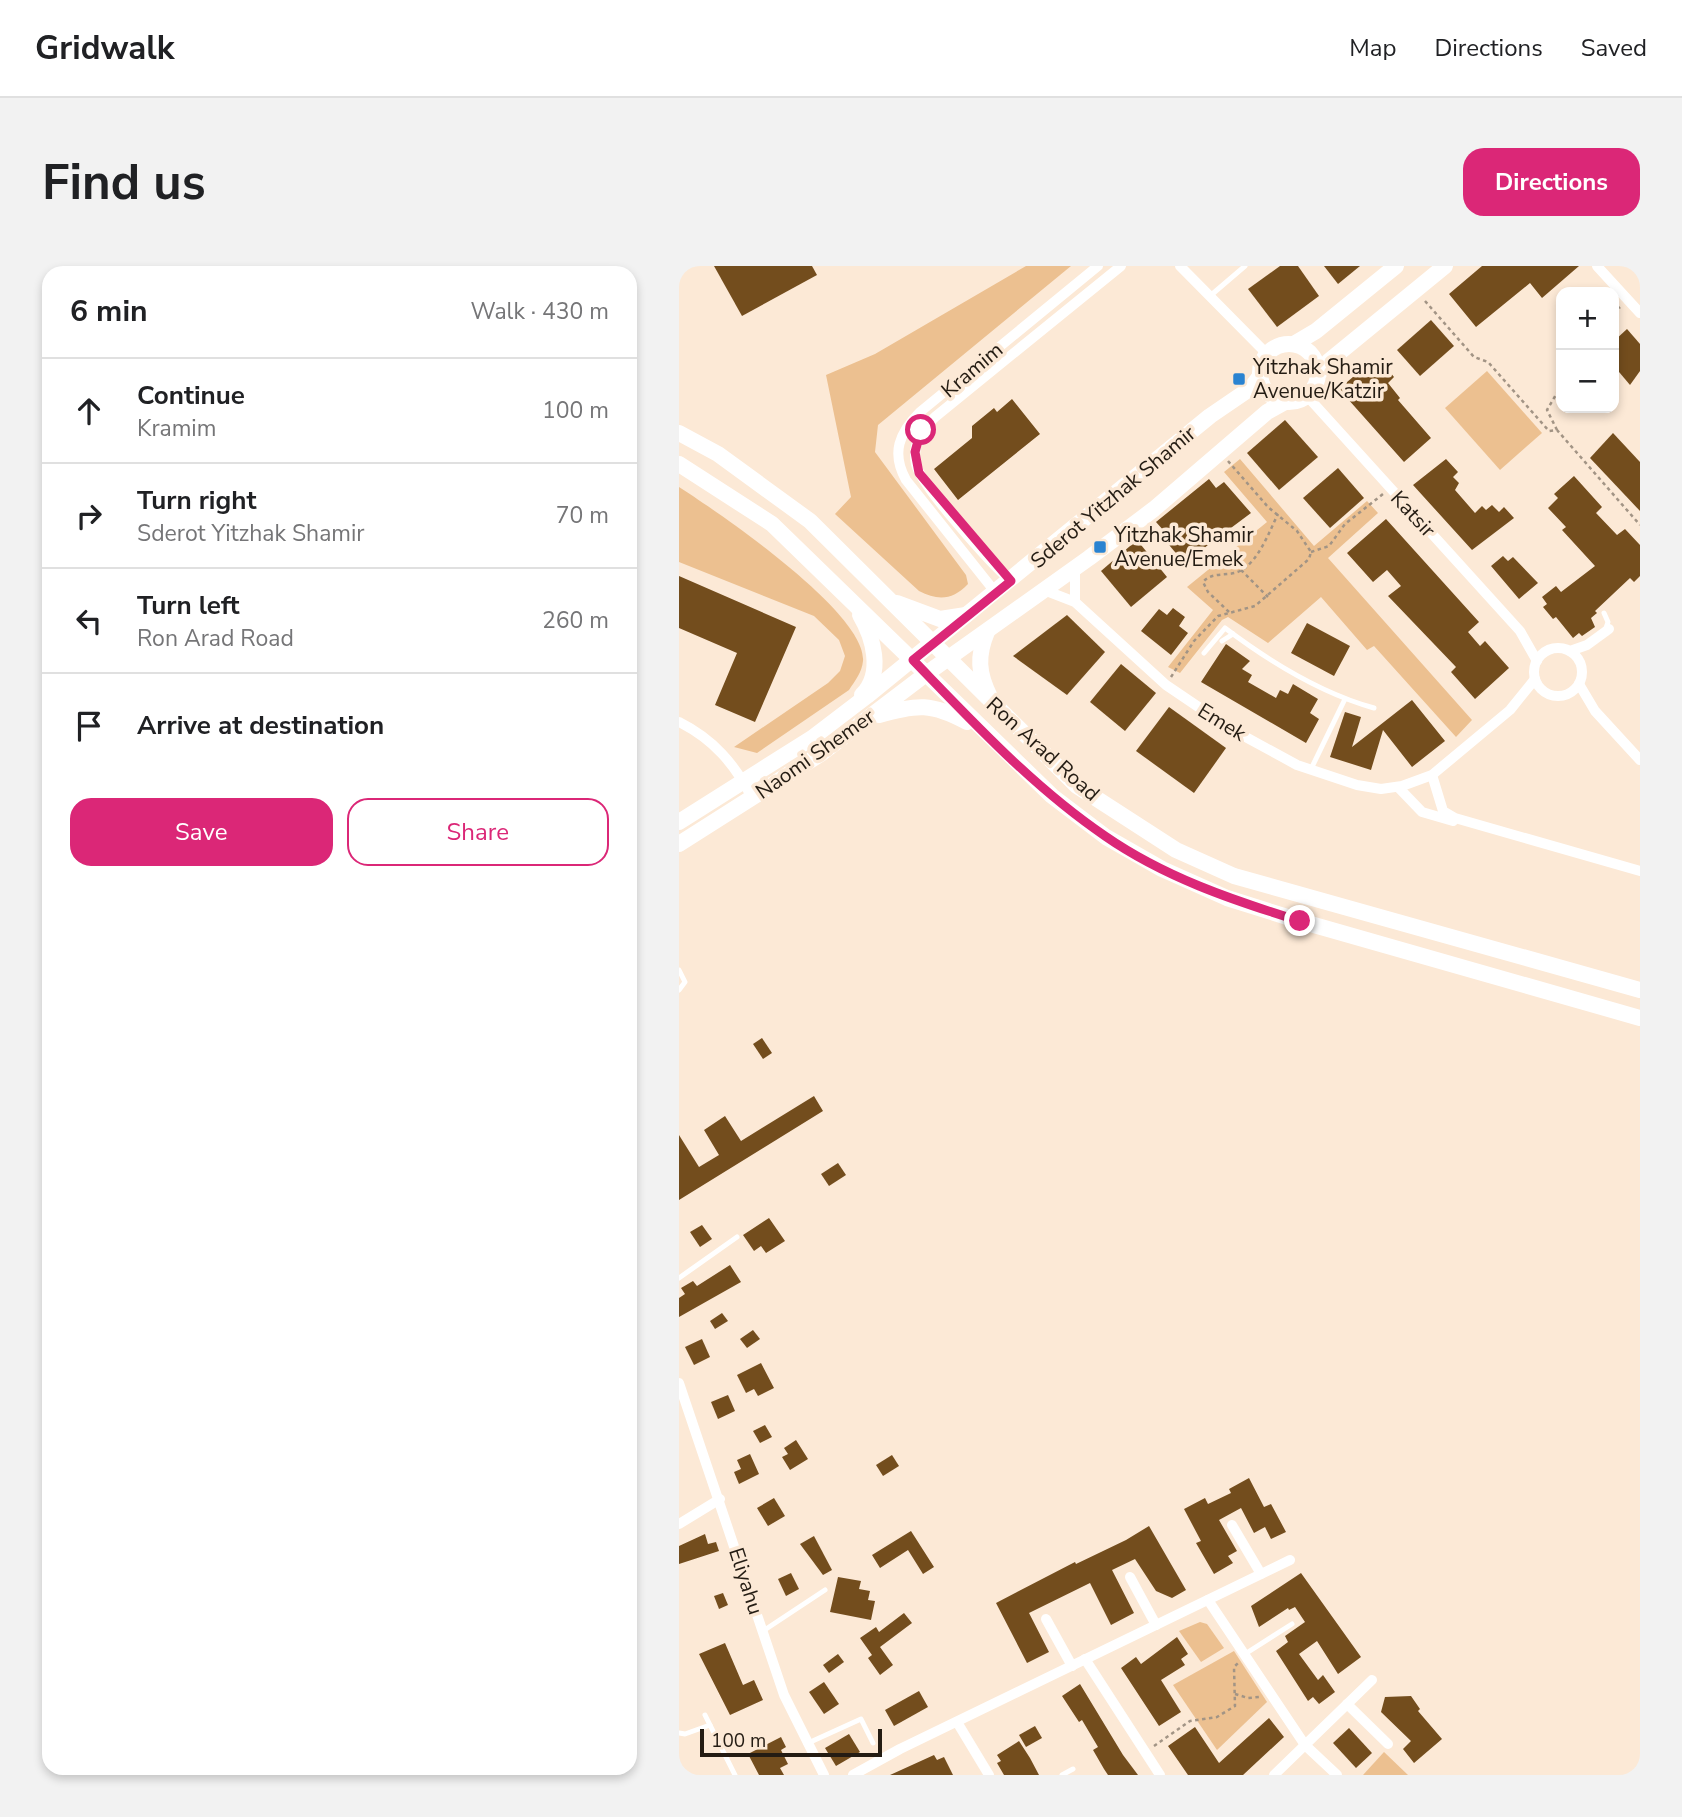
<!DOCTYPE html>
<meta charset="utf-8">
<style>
body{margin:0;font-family:"Nunito Sans",sans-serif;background:#f2f2f2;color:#202124}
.controls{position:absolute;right:21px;top:21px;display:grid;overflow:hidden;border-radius:14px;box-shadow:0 4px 10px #0003}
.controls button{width:63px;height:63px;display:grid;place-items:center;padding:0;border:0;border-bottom:2px solid #e0e0e0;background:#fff;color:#202124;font:35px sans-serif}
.scale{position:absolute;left:21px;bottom:18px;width:182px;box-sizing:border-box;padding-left:7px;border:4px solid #241c13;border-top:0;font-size:19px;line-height:24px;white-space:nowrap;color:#241c13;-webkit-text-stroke:5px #fce9d6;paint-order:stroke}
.stop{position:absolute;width:21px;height:21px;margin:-16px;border:5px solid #db2777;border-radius:50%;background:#fff}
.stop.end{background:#db2777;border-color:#fff;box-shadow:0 2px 7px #0008}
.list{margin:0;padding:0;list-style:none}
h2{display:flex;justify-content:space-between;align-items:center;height:91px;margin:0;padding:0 28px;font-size:30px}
h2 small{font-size:23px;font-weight:400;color:#757577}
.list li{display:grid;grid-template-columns:46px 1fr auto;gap:21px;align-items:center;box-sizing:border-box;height:105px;padding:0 28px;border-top:2px solid #e0e0e0}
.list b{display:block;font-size:26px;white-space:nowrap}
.list p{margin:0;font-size:23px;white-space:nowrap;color:#757577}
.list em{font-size:23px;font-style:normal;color:#757577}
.actions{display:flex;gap:14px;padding:21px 28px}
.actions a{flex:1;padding:16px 0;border:2px solid #db2777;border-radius:21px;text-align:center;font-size:24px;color:#db2777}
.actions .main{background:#db2777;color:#fff}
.icon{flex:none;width:38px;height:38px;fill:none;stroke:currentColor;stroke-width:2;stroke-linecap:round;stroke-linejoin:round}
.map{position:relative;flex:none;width:961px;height:1509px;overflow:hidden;border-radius:21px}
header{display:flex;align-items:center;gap:42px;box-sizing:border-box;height:98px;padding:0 35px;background:#fff;border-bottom:2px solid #e0e0e0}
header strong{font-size:33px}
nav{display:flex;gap:38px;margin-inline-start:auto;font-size:24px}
.intro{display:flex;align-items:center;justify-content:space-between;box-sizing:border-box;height:168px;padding:0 42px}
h1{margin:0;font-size:49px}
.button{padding:18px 32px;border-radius:21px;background:#db2777;color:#fff;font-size:24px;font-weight:700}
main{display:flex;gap:42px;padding:0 42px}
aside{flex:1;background:#fff;border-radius:21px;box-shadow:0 4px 10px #0003}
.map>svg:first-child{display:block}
.green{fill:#ecc090}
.building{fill:#734d1d}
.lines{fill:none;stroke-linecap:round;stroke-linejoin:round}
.path{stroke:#a29485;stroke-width:2.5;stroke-dasharray:3.5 3.5;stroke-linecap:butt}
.lane{stroke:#fff;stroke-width:5}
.street{stroke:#fff;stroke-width:10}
.secondary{stroke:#fff;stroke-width:16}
.route{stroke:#db2777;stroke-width:9}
.poi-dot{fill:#2a83d1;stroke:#fce9d6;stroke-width:2.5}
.labels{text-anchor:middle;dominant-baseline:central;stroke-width:7;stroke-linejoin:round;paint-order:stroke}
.poi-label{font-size:21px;fill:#241c13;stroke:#fce9d6;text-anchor:start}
.street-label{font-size:21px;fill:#241c13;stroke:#fce9d6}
</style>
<header>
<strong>Gridwalk</strong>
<nav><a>Map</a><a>Directions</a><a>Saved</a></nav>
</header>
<div class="intro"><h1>Find us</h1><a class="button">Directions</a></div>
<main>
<aside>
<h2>6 min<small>Walk · 430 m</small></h2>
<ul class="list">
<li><svg class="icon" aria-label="ahead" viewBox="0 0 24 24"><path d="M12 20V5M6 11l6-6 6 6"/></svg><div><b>Continue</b><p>Kramim</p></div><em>100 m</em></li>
<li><svg class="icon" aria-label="right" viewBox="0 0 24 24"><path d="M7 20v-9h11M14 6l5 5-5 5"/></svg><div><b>Turn right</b><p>Sderot Yitzhak Shamir</p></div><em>70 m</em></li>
<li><svg class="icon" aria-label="left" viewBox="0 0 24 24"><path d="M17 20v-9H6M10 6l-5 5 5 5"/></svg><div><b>Turn left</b><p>Ron Arad Road</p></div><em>260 m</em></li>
<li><svg class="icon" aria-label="arrive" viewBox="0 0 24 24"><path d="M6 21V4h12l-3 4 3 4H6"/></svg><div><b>Arrive at destination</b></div></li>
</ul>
<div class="actions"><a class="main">Save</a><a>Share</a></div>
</aside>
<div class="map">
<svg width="961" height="1509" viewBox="0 0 961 1509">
<rect width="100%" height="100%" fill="#fce9d6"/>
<g class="green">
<path d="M347,0H392L199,159L196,186L287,309L289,318C274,334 259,335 240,325L156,248L172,231L147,109L196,88Z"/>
<path d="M808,105L863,167L821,204L766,142Z"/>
<path d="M561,193L635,280L688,235L699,247L649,292L793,454L777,471L695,380L688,384L642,331L589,377L549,351L543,354L501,407L489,401L534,344L508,321L588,256L545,206Z"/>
<path d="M0,221C39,246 188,347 184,395C183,406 176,415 170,424L78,487L55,481L149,417L161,405L166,390L160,374L135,350L0,296Z"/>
<path d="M521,1356L528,1358L545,1382L522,1396L500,1365Z"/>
<path d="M555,1385L588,1436L538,1484L494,1419Z"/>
<path d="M705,1486L729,1509H684Z"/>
</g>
<g class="building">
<path d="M35,0H133L138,9L63,50Z"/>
<path d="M601,0H619L640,30L598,61L569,23Z"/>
<path d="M645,0H681L659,18Z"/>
<path d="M803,0H900L863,32L851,17L797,61L770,28Z"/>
<path d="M752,54L775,80L741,110L718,84Z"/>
<path d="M948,63L961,78V105L951,119L935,100V75Z"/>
<path d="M701,94L715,111L709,117L721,132L719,134L752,172L725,196L660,123L689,98L693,102Z"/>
<path d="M333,133L361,168L279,234L255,203L293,172V160L315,142L318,146Z"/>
<path d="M606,154L639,191L600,224L568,187Z"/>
<path d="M934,167L961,196V245L911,192Z"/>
<path d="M767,193L779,206L774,211L780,217L776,224L796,247L803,240L807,244L813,239L820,246L825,241L835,252L793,284L734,219Z"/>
<path d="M659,202L685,232L651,262L624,232Z"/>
<path d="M895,210L923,241L917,247L938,269L946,263L961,279V310L955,316L951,312L916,345L918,347L912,352L916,361L903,370L900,367L894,372L877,351L874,353L864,341L868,338L863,331L877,320L882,326L916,300L883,264L887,261L869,242L879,232L875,228Z"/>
<path d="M530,213L537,222L545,216L572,247L505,297L481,268L485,265L477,256Z"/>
<path d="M707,253L800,356L789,366L801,380L806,375L830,402L796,433L772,406L777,401L709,330L722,320L708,304L694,316L668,287Z"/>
<path d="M458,274L488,311L452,341L422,305Z"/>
<path d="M824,290L829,295L834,291L859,317L840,333L812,300Z"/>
<path d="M0,310L117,361L76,456L36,439L58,387L0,362Z"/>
<path d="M494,342L506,351L500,360L509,367L492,389L462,365L480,343L488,349Z"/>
<path d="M388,349L426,386L388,429L334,390Z"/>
<path d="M628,357L671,380L655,410L612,387Z"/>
<path d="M547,378L571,395L563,403L573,409L569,416L597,432L601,424L609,428L614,418L639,433L631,447L640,453L627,477L522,416Z"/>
<path d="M442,398L477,427L446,465L411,436Z"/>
<path d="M733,434L766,475L733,501L704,464L692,504L651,491L666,446L682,451L673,481Z"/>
<path d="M490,441L547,482L515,527L457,485Z"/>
<path d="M83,772L93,787L84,793L74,778Z"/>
<path d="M135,830L144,845L0,934V869L20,901L40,889L25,864L46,850L62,875Z"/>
<path d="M159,897L167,909L150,920L142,908Z"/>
<path d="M90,952L106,975L87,987L82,980L75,985L64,969Z"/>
<path d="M23,959L33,973L21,981L11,966Z"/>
<path d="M51,999L62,1016L0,1051V1032L6,1028L2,1022L14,1015L18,1020Z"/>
<path d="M43,1047L49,1055L36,1063L31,1055Z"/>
<path d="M74,1064L81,1073L68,1082L61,1073Z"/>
<path d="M23,1073L31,1091L15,1099L6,1081Z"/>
<path d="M82,1097L95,1122L79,1130L75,1123L67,1127L58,1109Z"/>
<path d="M49,1129L56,1145L39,1153L32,1136Z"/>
<path d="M86,1159L93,1171L81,1177L74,1165Z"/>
<path d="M117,1174L129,1193L111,1204L103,1191L109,1188L105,1182Z"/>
<path d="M71,1188L80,1208L60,1218L55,1206L62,1203L58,1194Z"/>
<path d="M213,1189L220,1200L204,1210L197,1199Z"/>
<path d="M570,1212L585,1241L592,1238L607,1266L592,1273L586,1261L575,1267L562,1242L540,1254L558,1285L549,1290L554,1297L535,1308L517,1277L522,1275L505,1243L526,1232L529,1238L552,1227L550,1223Z"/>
<path d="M95,1232L106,1250L89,1260L78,1242Z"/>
<path d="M470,1260L507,1324L493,1332L477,1325L456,1293L433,1304L455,1347L432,1359L411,1317L350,1347L370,1386L348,1397L317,1337L396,1296L397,1298L447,1274Z"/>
<path d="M232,1265L255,1301L244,1308L229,1284L201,1302L193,1289Z"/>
<path d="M26,1268L29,1278L37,1276L40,1285L0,1298V1280Z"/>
<path d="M135,1270L153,1304L144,1309L121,1278Z"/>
<path d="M112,1307L120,1323L107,1330L99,1313Z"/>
<path d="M622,1307L682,1391L659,1408L638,1375L620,1388L639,1414L644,1409L656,1426L640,1438L634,1431L629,1435L597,1385L609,1376L606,1370L626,1356L616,1341L610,1344L609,1342L580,1361L572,1340Z"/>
<path d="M159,1311L182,1315L180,1323L191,1325L189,1334L196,1335L192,1354L151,1346Z"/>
<path d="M44,1327L49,1339L40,1343L35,1330Z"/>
<path d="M225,1347L233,1357L201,1381L214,1399L201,1409L189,1392L193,1389L181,1372L197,1361L200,1366Z"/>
<path d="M498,1371L509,1388L502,1393L506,1399L482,1414L502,1446L480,1460L442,1402L457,1391L462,1398Z"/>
<path d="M46,1377L64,1419L75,1414L84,1434L51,1449L20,1388Z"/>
<path d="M159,1388L165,1396L150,1407L144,1399Z"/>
<path d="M145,1416L160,1438L145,1448L130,1426Z"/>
<path d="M401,1418L444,1489L459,1509H429L425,1503L414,1484L419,1481L403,1454L400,1456L383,1430Z"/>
<path d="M240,1425L249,1441L215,1460L206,1444Z"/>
<path d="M732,1430L741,1443L739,1445L763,1473L735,1497L724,1483L732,1475L702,1446L706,1431Z"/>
<path d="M590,1452L605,1471L564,1509H509L489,1480L516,1461L540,1497Z"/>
<path d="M356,1460L363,1472L347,1481L340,1469Z"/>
<path d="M670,1462L693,1487L677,1502L654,1477Z"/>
<path d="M170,1468L181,1486L157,1500L146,1482Z"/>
<path d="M102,1471L107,1481L102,1484L109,1498L101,1502L105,1509H80L69,1488Z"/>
<path d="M340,1475L351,1492L360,1509H325L318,1497L322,1495L318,1489Z"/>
<path d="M255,1489L258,1494L265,1491L274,1509H211Z"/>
</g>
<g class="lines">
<g class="path">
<path d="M746,35L795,91L809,96L870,165L878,164L961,259"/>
<path d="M935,47L941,41"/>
<path d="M878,164L868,144L882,120"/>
<path d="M632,286L650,280L666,258L704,228"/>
<path d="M562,304L589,331"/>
<path d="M550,346L529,326L524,316C533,305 549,311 561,305C580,295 590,266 599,248"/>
<path d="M492,411L515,375L539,350L576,340L630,293L632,286L618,265L589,241L549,195"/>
<path d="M556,1428L569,1432L580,1431"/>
<path d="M475,1480L511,1455L538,1451L556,1440L555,1401L559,1397"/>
</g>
<g class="lane">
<path d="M531,30L566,0"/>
<path d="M925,347L929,356L926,365"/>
<path d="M543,375L554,368"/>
<path d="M525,387L546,362C591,396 641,427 695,442"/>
<path d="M632,503L666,433"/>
<path d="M0,704L6,716L0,724"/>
<path d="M0,1012L58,971"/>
<path d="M84,1365L146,1324"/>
<path d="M566,1388L613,1358"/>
<path d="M26,1449L56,1509"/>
<path d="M0,1467L6,1468L31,1459"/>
<path d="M127,1478L182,1453L194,1477"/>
<path d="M383,1509L394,1503"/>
</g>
<g class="street">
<path d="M501,0L588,88"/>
<path d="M918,0L961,47"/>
<path d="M628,130L841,365L858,395"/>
<path d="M332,315C313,299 241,219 237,198C233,178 242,164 256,151L442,0"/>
<path d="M365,324L396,336L487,419L552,463L618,499L678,519L702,523L723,520L753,509L831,444L856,413"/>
<path d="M317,327L227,214C212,187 220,167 241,146L419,0"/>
<path d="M396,336V302"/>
<circle cx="879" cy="406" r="24"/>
<path d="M891,385L908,379L930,363"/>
<path d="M900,418L916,445L961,494"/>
<path d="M0,456C34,473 56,498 73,532"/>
<path d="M753,509L764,545L776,552L961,605"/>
<path d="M719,521L743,546L774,555"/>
<path d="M0,1117L105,1429L145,1509"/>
<path d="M0,1258L41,1233"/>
<path d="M553,1259L582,1308"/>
<path d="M451,1311L477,1359"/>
<path d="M529,1334L626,1479L658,1509"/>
<path d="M367,1353L393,1400"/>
<path d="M406,1393L481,1509"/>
<path d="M668,1438L709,1478"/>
<path d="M278,1456L310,1509"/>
<path d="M174,1509L221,1483L611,1294"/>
<path d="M595,1509L693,1414"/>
</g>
<g class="secondary">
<circle cx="610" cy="107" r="29"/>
<path d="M615,78L637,65L717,0"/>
<path d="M639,108L650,95L766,0"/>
<path d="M0,167L39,188L131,255L398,520L497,584L555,610L961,724"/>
<path d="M0,198L93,258L373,530L427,571L483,603L548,632L621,655L961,752"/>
<path d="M218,337L261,353L287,349"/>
<path d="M181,349C194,371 205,407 183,429"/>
<path d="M308,366C298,390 299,407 311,431"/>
<path d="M200,449C238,438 253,437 288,456"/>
<path d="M0,556L133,472L188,430L531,150L572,122L581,110"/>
<path d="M0,578L143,487L247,408L410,292L475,243L588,146L606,136"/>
</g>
</g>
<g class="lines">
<path class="route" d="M242,164L236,186L240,207L332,315L234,394C294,456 354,521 426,570C485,611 553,634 621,655"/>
</g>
<g class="poi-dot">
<rect x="553" y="106" width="14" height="14" rx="3.5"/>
<rect x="414" y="274" width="14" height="14" rx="3.5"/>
</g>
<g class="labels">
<g class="poi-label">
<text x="574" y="101">Yitzhak Shamir<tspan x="574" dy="24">Avenue/Katzir</tspan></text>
<text x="435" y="269">Yitzhak Shamir<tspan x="435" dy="24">Avenue/Emek</tspan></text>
</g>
<g class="street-label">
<text transform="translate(293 104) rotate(-40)">Kramim</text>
<text transform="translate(434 231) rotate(-40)">Sderot Yitzhak Shamir</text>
<text transform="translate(734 248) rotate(47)">Katsir</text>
<text transform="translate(543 456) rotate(32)">Emek</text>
<text transform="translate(364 483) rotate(42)">Ron Arad Road</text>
<text transform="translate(136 488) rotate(-35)">Naomi Shemer</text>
<text transform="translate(67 1315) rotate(72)">Eliyahu</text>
</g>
</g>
</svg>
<div class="controls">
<button>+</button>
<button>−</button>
</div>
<div class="scale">100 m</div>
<div class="stop" style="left:242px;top:164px"></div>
<div class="stop end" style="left:621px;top:655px"></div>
</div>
</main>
